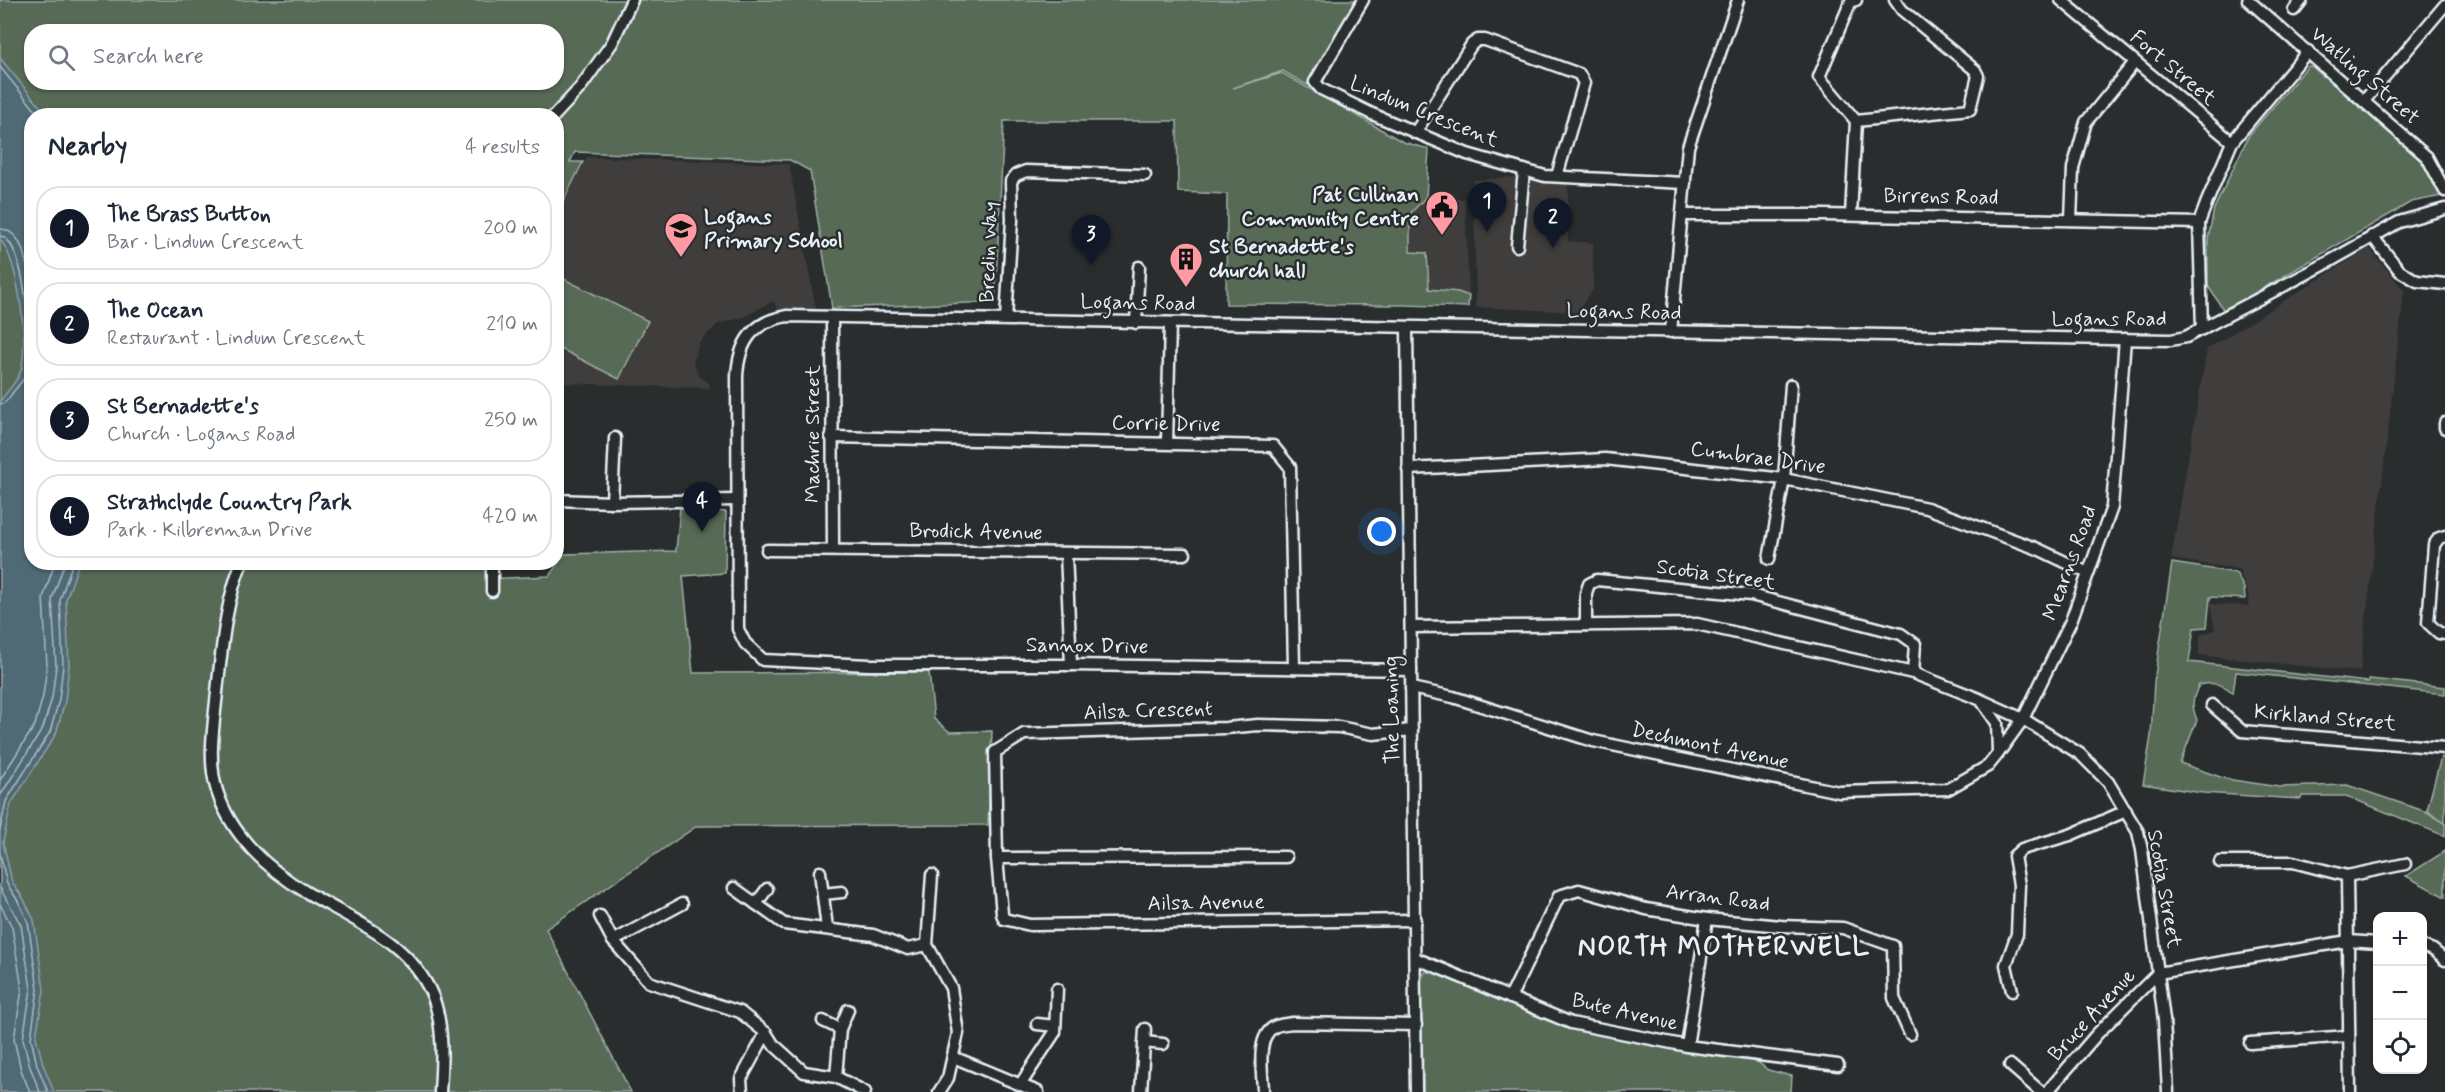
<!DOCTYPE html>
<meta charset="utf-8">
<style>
body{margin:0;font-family:Mynerve,sans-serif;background:#f2f2f3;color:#1f2937}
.controls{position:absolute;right:18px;bottom:18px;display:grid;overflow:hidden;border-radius:12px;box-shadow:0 2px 4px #0004}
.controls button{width:54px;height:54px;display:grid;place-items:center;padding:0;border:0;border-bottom:2px solid #e0e1e3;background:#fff;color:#1f2937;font:30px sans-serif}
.you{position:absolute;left:1382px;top:532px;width:21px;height:21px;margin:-15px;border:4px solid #fff;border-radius:50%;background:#1a73e8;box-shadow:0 0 0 9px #1a73e833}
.badge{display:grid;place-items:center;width:39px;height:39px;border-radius:50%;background:#111827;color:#fff;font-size:20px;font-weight:700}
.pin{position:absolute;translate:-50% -50px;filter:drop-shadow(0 2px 3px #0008)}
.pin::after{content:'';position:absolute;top:32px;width:21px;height:18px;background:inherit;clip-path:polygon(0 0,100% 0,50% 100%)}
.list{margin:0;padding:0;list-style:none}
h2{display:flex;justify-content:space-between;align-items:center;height:78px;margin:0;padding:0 24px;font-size:26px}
h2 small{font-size:20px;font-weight:400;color:#747a83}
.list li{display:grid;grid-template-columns:39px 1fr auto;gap:18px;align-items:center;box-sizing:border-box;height:84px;margin:0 12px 12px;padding:0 12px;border:2px solid #e0e1e3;border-radius:24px}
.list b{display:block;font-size:22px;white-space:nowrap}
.list p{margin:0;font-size:20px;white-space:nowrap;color:#747a83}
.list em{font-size:20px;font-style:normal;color:#747a83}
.icon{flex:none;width:33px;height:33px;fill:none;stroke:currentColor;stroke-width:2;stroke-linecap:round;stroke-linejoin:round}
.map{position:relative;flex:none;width:2445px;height:1092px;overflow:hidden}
.search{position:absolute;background:#fff;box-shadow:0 2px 4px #0004;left:24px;top:24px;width:540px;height:66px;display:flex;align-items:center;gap:15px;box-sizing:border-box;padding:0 21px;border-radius:24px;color:#747a83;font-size:22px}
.panel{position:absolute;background:#fff;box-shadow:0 2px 4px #0004;left:24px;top:108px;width:540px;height:462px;border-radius:24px}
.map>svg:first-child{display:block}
.built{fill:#403d3c}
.green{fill:#566b56;stroke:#9faea7;stroke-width:1.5;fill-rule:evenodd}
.water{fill:#506a75;stroke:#8da0a9;stroke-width:1.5}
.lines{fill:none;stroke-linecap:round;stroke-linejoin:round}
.shore{stroke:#abbbc4;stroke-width:1.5}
.minor-casing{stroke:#e8f1f8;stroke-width:15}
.minor{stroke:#2a2d2e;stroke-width:10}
.labels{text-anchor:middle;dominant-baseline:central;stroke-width:5;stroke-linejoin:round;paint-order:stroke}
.street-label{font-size:21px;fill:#e8f1f8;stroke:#2a2d2e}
.poi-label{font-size:21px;font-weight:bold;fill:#e8f1f8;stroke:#2a2d2e;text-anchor:start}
.district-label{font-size:27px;font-weight:bold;letter-spacing:1.5px;fill:#e8f1f8;stroke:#2a2d2e}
</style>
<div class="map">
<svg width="2445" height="1092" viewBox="0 0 2445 1092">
<rect width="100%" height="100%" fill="#2a2d2e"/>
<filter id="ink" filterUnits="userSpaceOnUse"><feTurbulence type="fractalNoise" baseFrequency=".0167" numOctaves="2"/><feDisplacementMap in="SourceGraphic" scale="12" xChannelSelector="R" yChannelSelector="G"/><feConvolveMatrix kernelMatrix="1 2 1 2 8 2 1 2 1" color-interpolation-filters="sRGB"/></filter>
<g filter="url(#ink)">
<g class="built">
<path d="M587,157L789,164L816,310L778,309L773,301L744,317L718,324L699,342L693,362L700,377L709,383L710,388L557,383V216Z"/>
<path d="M1531,176L1568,184V241L1593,243V289L1577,312L1476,307L1474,180Z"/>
<path d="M1426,197L1465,199L1469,296L1458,292L1429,289L1427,253L1410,252V211Z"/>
<path d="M2369,248L2404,291L2360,672L2199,655L2200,635L2215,630L2210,604L2248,606L2249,596L2239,569L2171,559L2207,349Z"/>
</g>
<g class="green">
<path d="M0,0H1359L1307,85L1283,71L1233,88L1282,73L1403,142L1429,149L1426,197L1410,214V252L1427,253L1429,289L1458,292L1469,296L1468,307L1404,305L1226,304L1227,194L1178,192L1177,121H1004L995,302L832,308L810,171L790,160L575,152L570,162H583L557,214L556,116H32V562H486V579L549,576L565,554L676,551L680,508L726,512L725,573L683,576L693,673L929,672L934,719L950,732L992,731L988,825L697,826L546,929L631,1092H0ZM32,32H556V82H32Z"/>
<path d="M2308,66H2311L2419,156L2442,196L2411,202L2224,311L2208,286V239L2214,209L2249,135Z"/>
<path d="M556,275L648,321L619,379L557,347Z"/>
<path d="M2172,563L2236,573L2244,588L2245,599L2210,597L2207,627L2194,628L2189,662L2368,682L2370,679L2445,687V694L2236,672L2233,693C2222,683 2213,682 2199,685C2192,699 2191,706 2197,720L2180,763L2226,779L2279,787L2347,785L2427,812L2445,823V836L2346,796H2302L2301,799L2203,793L2143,784L2151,736L2154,682Z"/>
<path d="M2441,757L2445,759V822L2427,810Z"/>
<path d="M2445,851V897L2406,876Z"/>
<path d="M1425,972H1432L1526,1011L1594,1031L1749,1055L1768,1070L1792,1076L1791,1092H1423L1421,980Z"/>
</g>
<path class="water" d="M0,58L47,115L32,116V562L79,563L66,600L69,666L65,701L56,734L11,804L3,842L12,882L23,898L34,920L44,990L36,1037L43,1064L54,1092H0V401C7,392 21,377 22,366C27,336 19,263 0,239Z"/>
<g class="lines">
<g class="shore">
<path d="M0,67L40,116"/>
<path d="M0,229C26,230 27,272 32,292"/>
<path d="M0,236C25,239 33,347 28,369C27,377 18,386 13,392C9,398 7,403 0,404"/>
<path d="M0,780L35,725L43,696L47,666L43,598L55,562"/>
<path d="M0,796L43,728L52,698L56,666L52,599L65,562"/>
<path d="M0,830L6,801L50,732L59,700L63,666L60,600L73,562"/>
<path d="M0,854L7,884L18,901L28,922L38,989L31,1038L37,1065L48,1092"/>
<path d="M0,888L21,925L31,989L23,1039L30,1067L40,1092"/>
<path d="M0,904L12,927L22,989L14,1039L21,1070L30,1092"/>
</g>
<defs>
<g id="minor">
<path d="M1363,0L1315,82L1321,89L1372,114L1467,154L1545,176L1685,183"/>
<path d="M2061,0L2232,142"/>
<path d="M2248,0L2427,157L2445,191"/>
<path d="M2294,10L2302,0"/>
<path d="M2364,101L2445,5"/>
<path d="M554,116L580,88L612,43L632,0"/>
<path d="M1856,121L1970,109L1978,76L1975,70L1902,10L1895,0"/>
<path d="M1415,133L1472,44L1478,40H1485L1579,74L1584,83L1557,176"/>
<path d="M1682,215H1824L2199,223"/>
<path d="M1851,215L1856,121L1819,77L1851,1L1856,0"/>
<path d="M2071,220L2073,168L2086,122L2135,62"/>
<path d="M2372,236L2400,271L2417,281L2445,284"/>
<path d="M1517,246L1524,170"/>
<path d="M832,317L833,550"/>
<path d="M1006,319L1012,220L1011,181L1016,175L1026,171L1145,175"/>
<path d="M1136,323L1139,267"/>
<path d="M1407,328L1416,1092"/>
<path d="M2202,329L2199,223L2206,204L2232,142L2308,51"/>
<path d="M1671,332L1688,147L1738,0"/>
<path d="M2445,423V428"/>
<path d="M831,437L1273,446L1290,467L1294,668"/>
<path d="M1167,443L1170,324"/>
<path d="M1408,469L1605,459L1784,479L1927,508L2038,549L2088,573"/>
<path d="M556,500L612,502L737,500"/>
<path d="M612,502L615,438"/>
<path d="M2445,536L2439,538L2434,545L2428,623L2439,633L2445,634"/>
<path d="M767,550L1185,554"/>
<path d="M1066,553L1071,665"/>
<path d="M1769,559L1784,479L1791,385"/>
<path d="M242,562C225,603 222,648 217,692C214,724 207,760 217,791C231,835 268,870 306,892C354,921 410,941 433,997C444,1027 442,1061 440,1092"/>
<path d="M492,562V591"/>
<path d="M1586,625V593L1589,584L1597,580L1751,595L1901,634L1915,644L1913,673"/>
<path d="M1411,627L1697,624L1913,673L1979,699L2023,719L2080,754L2108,782L2138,832L2142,850L2164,1020L2168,1092"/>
<path d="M1411,670L1071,665H869L763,660L745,643L738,629L737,376C739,342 752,322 787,316L2171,340L2186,337L2325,264L2399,222L2445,209"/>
<path d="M1411,688L1453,697L1593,741L1839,792L1948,789L1988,766L1997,755L2023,719L2071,621L2112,507L2125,339"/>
<path d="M1983,703L1997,723L1998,752"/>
<path d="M2212,705L2242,731L2445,748"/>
<path d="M1412,730L1373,734L1339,727L1258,725L1226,728L1024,734L995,752L997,858L1002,914L1004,919L1030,925L1415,920"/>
<path d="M997,858L1286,857"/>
<path d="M2220,862H2293L2347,876L2350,1092"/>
<path d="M820,872L827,928"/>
<path d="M932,875L927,945L951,988L958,1033L948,1078L939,1092"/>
<path d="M2347,876L2405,864"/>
<path d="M734,888L784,924L873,935L908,949L927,945"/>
<path d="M823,894L842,892"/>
<path d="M756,904L767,889"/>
<path d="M600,916L613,941L649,982L740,1012L766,1033L773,1044L804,1072L836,1077L865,1092"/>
<path d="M613,941L682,904"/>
<path d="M2422,946L2433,950L2445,960"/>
<path d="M1415,958L1571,1023L1687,1046L1838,1065"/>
<path d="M2012,991L2006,965L2017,934L2019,885L2014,856L2022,849L2070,835L2126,811"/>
<path d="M1510,998L1559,896L1579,890L1646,909L1707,919L1781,926L1843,928L1893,946L1894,998L1910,1034"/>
<path d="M823,1021L840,1029"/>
<path d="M1037,1024L1055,1026"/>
<path d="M1144,1042L1163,1044"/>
<path d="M2250,1043L2349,1036"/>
<path d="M1687,1046L1707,919"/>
<path d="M953,1057L1038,1092"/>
<path d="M2010,1065L2041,1092"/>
<path d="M836,1077L840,1029L848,1010"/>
<path d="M1020,1085L1055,1032L1057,989"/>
<path d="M742,1092L741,1079L766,1033"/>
<path d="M1141,1092L1145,1029"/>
<path d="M1263,1092C1263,1074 1255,1038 1274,1027C1279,1024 1287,1024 1293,1023L1416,1025"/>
<path d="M2047,1092L2097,1034L2158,973L2348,941L2378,943"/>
</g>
</defs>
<use href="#minor" class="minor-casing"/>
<use href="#minor" class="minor"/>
</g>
</g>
<defs>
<symbol id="civic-pin" viewBox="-11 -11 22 30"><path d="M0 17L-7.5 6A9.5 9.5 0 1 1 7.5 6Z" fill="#ff9aa2" stroke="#2a2d2e"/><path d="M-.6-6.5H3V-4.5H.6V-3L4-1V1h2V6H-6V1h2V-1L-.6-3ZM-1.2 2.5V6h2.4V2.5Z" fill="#111"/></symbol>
<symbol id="school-pin" viewBox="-11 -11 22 30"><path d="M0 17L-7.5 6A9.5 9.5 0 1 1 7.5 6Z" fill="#ff9aa2" stroke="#2a2d2e"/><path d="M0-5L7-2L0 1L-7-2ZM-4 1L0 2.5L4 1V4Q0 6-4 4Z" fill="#111"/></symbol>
<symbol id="building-pin" viewBox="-11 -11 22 30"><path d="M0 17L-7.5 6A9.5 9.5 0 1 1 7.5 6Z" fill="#ff9aa2" stroke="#2a2d2e"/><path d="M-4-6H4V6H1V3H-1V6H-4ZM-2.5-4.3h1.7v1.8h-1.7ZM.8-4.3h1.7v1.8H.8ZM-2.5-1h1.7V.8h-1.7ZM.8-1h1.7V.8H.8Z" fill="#111"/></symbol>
</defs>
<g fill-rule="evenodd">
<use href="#civic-pin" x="1423" y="188" width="38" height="52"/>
<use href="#school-pin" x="662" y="210" width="38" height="52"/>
<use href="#building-pin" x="1167" y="240" width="38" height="52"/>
</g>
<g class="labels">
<g class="street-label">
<text transform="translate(2173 68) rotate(40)">Fort Street</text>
<text transform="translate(2365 76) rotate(41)">Watling Street</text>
<text transform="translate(1424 112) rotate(22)">Lindum Crescent</text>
<text transform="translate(1941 197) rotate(1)">Birrens Road</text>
<text transform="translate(989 252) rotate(-88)">Bredin Way</text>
<text transform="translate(1138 303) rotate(1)">Logans Road</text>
<text transform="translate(1624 312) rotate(1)">Logans Road</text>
<text x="2109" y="319">Logans Road</text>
<text transform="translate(1166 424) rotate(1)">Corrie Drive</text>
<text transform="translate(813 434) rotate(-90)">Machrie Street</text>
<text transform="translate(1758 458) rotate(8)">Cumbrae Drive</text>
<text transform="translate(976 532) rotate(1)">Brodick Avenue</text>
<text transform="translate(2070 563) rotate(-70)">Mearns Road</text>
<text transform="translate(1716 575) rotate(8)">Scotia Street</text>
<text transform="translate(1087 646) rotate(1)">Sannox Drive</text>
<text transform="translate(1392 710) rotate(-91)">The Loaning</text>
<text transform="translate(1148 711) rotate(-2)">Ailsa Crescent</text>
<text transform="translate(2325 718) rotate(5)">Kirkland Street</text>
<text transform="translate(1710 746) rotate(12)">Dechmont Avenue</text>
<text transform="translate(2164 889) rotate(80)">Scotia Street</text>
<text transform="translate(1718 898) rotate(7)">Arran Road</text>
<text transform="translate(1206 903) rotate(-1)">Ailsa Avenue</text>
<text transform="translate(1625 1012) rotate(13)">Bute Avenue</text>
<text transform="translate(2092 1015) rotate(-47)">Bruce Avenue</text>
</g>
<g class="poi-label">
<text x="1419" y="195" text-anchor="end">Pat Cullinan<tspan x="1419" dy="24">Community Centre</tspan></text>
<text x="704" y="217">Logans<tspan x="704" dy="24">Primary School</tspan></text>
<text x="1209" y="247">St Bernadette's<tspan x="1209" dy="24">church hall</tspan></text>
</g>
<g class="district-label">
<text x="1724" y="947">NORTH MOTHERWELL</text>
</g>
</g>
</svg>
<div class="controls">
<button>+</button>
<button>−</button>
<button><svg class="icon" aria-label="locate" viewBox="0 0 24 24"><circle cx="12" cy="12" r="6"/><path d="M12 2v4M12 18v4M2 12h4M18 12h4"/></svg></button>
</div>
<div class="you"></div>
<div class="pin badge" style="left:1487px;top:232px">1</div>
<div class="pin badge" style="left:1553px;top:248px">2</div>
<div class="pin badge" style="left:1091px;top:265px">3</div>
<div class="pin badge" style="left:702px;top:532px">4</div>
<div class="search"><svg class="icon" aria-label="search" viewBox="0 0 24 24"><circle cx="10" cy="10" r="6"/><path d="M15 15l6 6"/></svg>Search here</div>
<section class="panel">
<h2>Nearby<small>4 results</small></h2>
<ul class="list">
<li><span class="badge">1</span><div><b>The Brass Button</b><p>Bar · Lindum Crescent</p></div><em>200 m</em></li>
<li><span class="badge">2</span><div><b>The Ocean</b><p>Restaurant · Lindum Crescent</p></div><em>210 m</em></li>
<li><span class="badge">3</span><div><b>St Bernadette's</b><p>Church · Logans Road</p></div><em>250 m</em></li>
<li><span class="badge">4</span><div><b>Strathclyde Country Park</b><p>Park · Kilbrennan Drive</p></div><em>420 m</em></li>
</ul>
</section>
</div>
